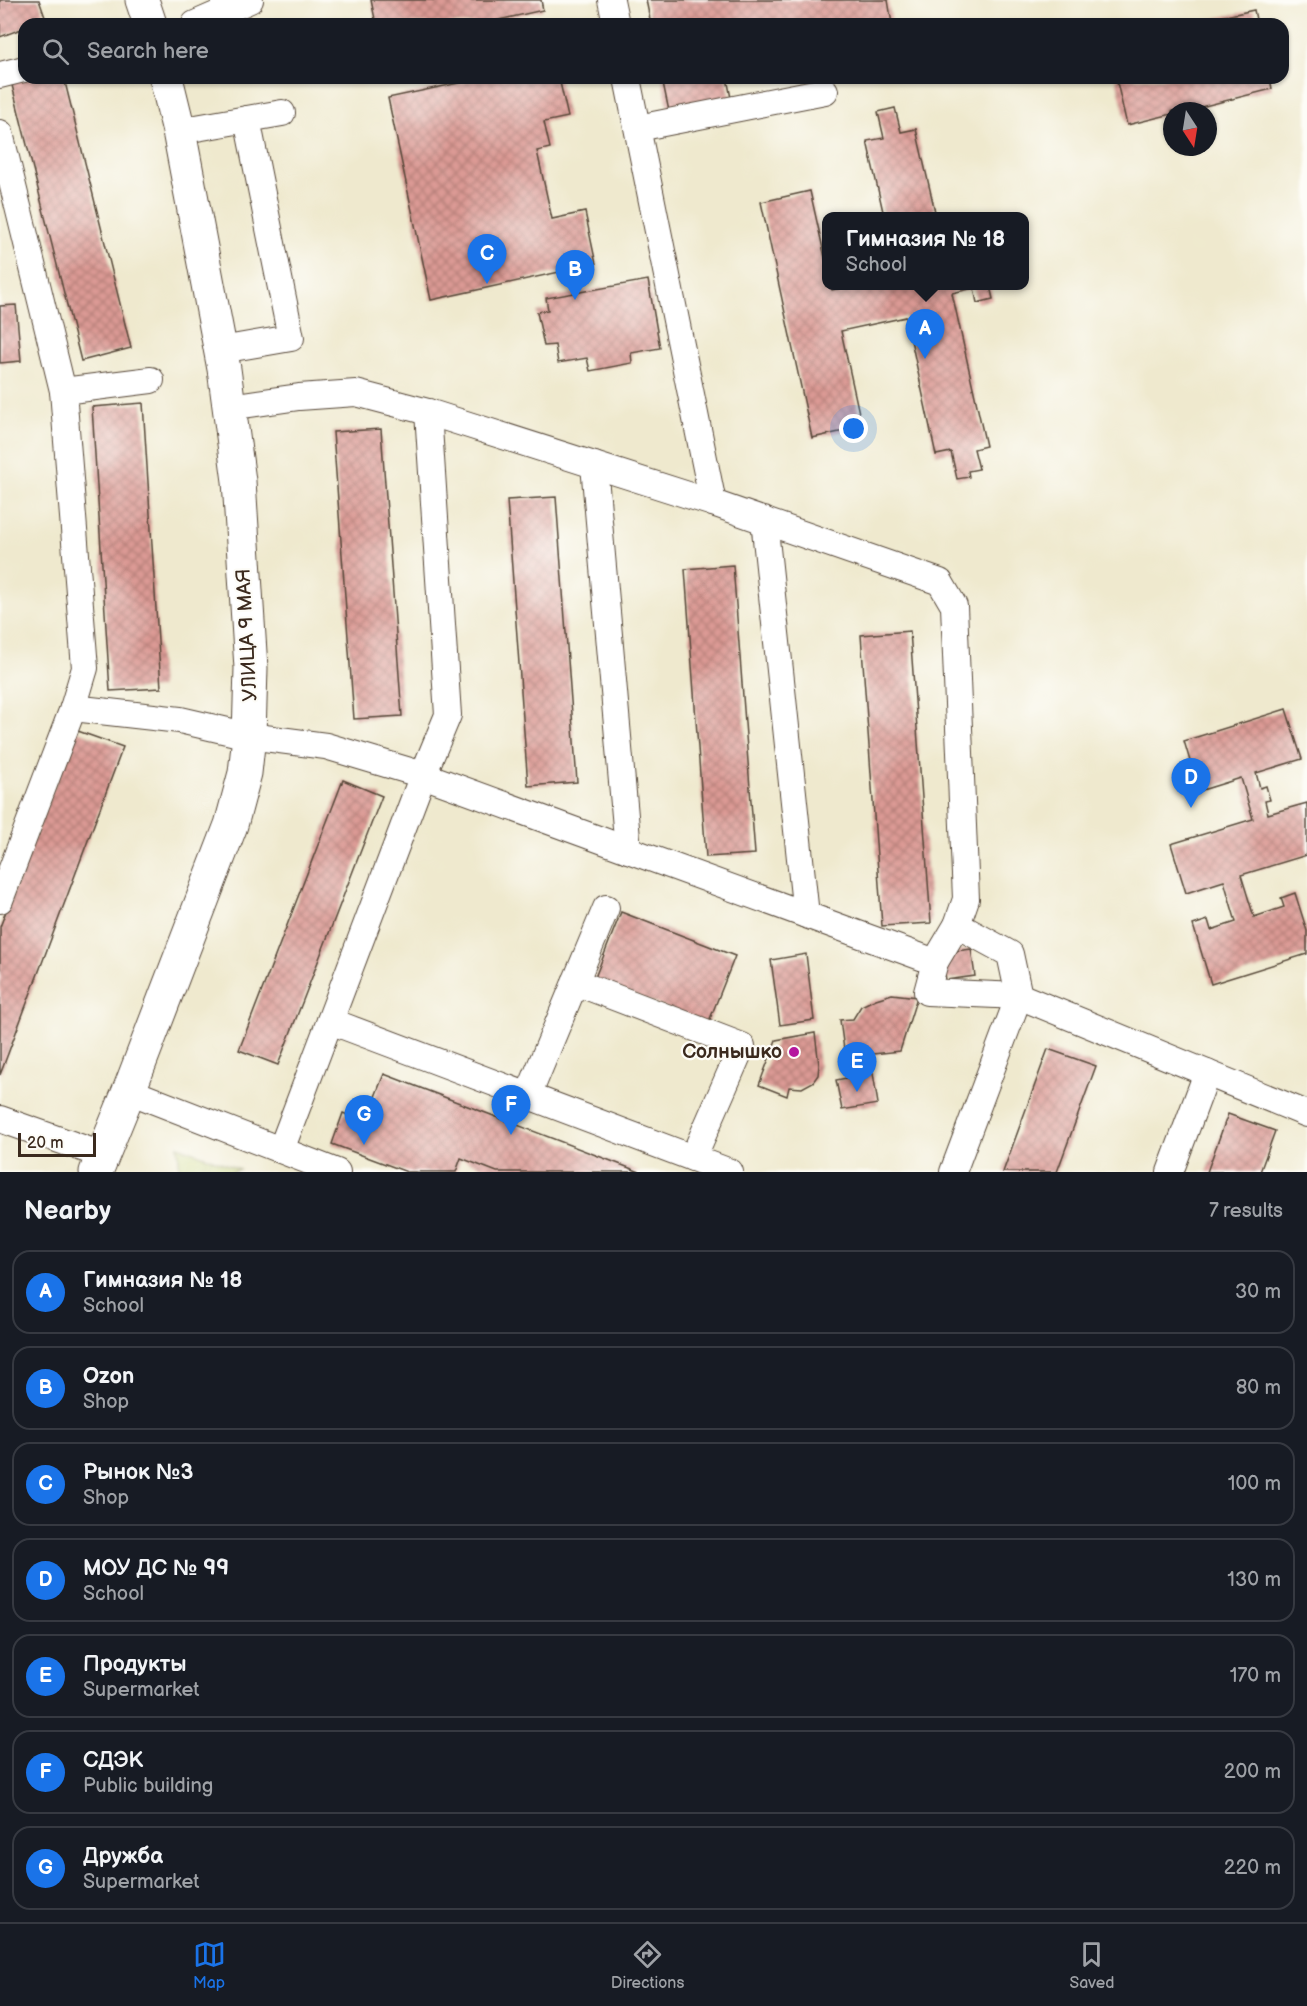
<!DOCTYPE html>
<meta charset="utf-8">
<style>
body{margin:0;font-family:"Balsamiq Sans",sans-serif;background:#20242c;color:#f1f3f6}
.compass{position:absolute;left:1163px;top:102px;width:54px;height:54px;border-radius:50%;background:#171b24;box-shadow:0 2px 4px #0004;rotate:168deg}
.scale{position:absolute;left:18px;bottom:15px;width:78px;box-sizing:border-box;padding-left:6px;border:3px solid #3b2a1e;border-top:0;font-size:16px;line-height:21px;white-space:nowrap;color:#3b2a1e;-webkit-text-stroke:4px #fdfcf7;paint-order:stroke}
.you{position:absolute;left:854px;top:429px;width:21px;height:21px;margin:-15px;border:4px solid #fff;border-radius:50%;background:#1a73e8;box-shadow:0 0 0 9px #1a73e833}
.badge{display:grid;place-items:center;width:39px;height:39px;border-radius:50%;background:#1a73e8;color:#fff;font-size:20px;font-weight:700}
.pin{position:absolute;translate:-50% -50px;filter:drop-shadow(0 2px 3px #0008)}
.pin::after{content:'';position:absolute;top:32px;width:21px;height:18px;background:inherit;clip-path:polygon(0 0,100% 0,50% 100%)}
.popup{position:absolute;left:822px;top:212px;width:207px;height:78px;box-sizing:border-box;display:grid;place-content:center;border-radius:12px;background:#171b24;filter:drop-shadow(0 2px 4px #0005);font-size:20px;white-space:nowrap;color:#9ea1a6}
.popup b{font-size:22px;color:#f1f3f6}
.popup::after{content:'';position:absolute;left:50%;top:100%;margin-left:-12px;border:12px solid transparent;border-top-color:#171b24}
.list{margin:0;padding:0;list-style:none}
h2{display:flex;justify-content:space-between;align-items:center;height:78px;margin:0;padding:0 24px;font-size:26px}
h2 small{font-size:20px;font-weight:400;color:#9ea1a6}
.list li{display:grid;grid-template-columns:39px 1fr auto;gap:18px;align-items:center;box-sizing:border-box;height:84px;margin:0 12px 12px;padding:0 12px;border:2px solid #363941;border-radius:18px}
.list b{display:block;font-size:22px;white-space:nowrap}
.list p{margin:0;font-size:20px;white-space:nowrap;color:#9ea1a6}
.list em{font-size:20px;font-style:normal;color:#9ea1a6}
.icon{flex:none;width:33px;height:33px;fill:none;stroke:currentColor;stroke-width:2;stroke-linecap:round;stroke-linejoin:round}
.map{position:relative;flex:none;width:1307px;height:1172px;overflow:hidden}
.search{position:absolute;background:#171b24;box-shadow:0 2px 4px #0004;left:18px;right:18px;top:18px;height:66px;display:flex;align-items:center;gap:15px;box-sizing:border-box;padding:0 21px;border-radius:18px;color:#9ea1a6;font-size:22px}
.sheet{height:750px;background:#171b24}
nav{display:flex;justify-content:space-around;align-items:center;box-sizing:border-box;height:84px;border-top:2px solid #363941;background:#171b24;font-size:16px;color:#9ea1a6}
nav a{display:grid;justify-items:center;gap:3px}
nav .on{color:#1a73e8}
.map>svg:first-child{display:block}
.grass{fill:url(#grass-tufts);stroke:#7f7e4a;stroke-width:1.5}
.building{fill:url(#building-cross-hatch)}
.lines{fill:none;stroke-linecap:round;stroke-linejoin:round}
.minor-casing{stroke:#564738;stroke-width:28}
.major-casing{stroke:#564738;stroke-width:35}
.minor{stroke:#fff;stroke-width:26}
.major{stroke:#fff;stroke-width:33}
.poi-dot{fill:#b5179e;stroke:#fdfcf7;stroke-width:2}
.labels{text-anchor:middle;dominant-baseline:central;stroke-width:4.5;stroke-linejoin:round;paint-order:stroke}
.street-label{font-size:20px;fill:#3b2a1e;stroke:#fdfcf7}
.poi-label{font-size:20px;font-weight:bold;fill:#3b2a1e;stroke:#fdfcf7;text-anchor:end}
</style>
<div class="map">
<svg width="1307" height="1172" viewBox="0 0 1307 1172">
<defs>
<pattern id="grass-tufts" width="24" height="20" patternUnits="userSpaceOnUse" patternTransform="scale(1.5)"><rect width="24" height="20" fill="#c3d275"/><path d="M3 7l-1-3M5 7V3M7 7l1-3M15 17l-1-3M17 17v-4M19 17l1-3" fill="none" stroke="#a8b465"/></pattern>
<pattern id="building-cross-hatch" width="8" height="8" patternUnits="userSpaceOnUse" patternTransform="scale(1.5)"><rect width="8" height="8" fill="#db9a94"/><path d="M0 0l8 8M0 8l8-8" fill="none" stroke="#b37e78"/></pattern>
</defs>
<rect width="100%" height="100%" fill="#fdfcf7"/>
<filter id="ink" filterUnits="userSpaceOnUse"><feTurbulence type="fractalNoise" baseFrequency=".0167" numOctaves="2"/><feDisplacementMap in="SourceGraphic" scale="12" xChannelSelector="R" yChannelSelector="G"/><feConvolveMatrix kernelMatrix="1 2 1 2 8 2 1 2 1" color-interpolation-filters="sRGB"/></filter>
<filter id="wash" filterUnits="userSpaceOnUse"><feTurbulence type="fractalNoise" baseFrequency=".008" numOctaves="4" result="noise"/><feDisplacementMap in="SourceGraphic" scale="24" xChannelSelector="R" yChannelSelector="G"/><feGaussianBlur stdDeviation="1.35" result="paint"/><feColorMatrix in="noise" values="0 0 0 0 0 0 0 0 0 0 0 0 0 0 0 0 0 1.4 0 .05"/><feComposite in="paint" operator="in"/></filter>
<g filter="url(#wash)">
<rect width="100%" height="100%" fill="#efe9ce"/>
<path class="grass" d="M178,1146L239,1169L232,1172H180Z"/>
<g id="blocks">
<g class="building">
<path d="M0,0H39L46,20L36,24H24V28L0,37Z"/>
<path d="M371,0H541L543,10L490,22V24H376Z"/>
<path d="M646,0H888L892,24H651Z"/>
<path d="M1254,10L1257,24H1193V23Z"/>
<path d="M25,78H64L131,348L81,361L11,81Z"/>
<path d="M482,78H559L568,117L544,122L550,148L537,151L552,219L585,212L596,264L431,300L388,98Z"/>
<path d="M662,78H727L732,103L670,116Z"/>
<path d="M1116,78H1270L1272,89L1185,111H1172V114L1127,125Z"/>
<path d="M895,108L901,132L916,129L936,216H884L867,141L884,138L878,112Z"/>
<path d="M810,191L826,262V286H831L832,290L853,286H990L993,299L977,303L974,288L952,293L986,446L974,449L979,469L968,471L969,477L957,479L951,452L936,455L906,317L841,331L862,427L812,438L761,202Z"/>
<path d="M648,280L660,348L631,353L632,363L590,371L587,358L558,363L555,345L544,346L537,312L548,310L546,298Z"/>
<path d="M16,305L21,361L0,363V306Z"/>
<path d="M143,403L161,688L110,691L92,407Z"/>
<path d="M381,429L402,716L354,719L333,432Z"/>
<path d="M556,497L577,782L528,786L507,500Z"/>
<path d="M733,565L755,854L706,857L685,569Z"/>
<path d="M910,631L931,923L882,926L861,635Z"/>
<path d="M1286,709L1302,759L1256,773L1260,788L1266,786L1270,800L1265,801L1268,814L1307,803V855L1241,875L1254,917L1284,907L1281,898L1295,893L1307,931V954L1211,984L1193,925L1208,920L1211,930L1236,922L1224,881L1186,893L1171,844L1253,819L1241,778L1199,791L1184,741Z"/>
<path d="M75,730L123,747L0,1075V927Z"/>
<path d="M343,780L382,796L278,1065L239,1050Z"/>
<path d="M621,912L735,956L708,1024L594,980Z"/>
<path d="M971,949L975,976L946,980L942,953Z"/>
<path d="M806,954L814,1020L780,1025L771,960Z"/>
<path d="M892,994L917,997L900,1051L845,1057L840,1020L853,1019L861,1006L876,999Z"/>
<path d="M815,1033L819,1065L818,1075L813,1082L802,1088L789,1087L787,1096L759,1085L776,1040Z"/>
<path d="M1048,1049L1096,1066L1057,1172H1003Z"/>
<path d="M873,1073L878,1104L842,1110L836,1080Z"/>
<path d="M384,1074L640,1172H497L461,1158L456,1172H407L332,1144L343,1113L365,1122Z"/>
<path d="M1228,1114L1275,1131L1260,1172H1207Z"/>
</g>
</g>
</g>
<g filter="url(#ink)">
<use href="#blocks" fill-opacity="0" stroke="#564738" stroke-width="1.5"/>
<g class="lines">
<defs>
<g id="minor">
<path d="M611,0L616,24"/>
<path d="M195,24L250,0"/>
<path d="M0,75L24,69"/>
<path d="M627,78L713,503"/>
<path d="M638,128L825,91"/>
<path d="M179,131L282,113"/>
<path d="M0,133L63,391L85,668L73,708L0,900"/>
<path d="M221,350L291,338L247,119"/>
<path d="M63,391L151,380"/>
<path d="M229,407L299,397L356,393L428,412L713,503L940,582L954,606L966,899L957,925L935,962L927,992L1019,996L1307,1114"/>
<path d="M594,465L628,850"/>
<path d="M764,520L806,915"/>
<path d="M73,708L180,720L249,736L326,746L423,775L935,962"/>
<path d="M575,982L742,1046L693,1158"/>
<path d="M330,1021L730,1172"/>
<path d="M129,1091L337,1172"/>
<path d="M528,1096L606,908"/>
<path d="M0,1119L102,1155"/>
<path d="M281,1150L423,775L448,715L428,412"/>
<path d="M953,1172L1019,996L1010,954L957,925"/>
<path d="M1170,1172L1207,1073"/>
</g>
<g id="major">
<path d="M142,0L150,24"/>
<path d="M96,1172L129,1091L231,825L245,773L249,736L251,668L239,481L224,369L179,131L166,78"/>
</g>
</defs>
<use href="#minor" class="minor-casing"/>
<use href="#major" class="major-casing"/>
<use href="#minor" class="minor"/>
<use href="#major" class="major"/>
</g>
</g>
<circle class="poi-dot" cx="794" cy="1052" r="6"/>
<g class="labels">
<g class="street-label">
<text transform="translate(247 635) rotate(-93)">УЛИЦА 9 МАЯ</text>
</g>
<g class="poi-label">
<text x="782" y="1052">Солнышко</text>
</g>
</g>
</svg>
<svg class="compass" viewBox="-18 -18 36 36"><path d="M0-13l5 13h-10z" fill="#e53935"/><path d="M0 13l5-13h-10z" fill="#9ea1a6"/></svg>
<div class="scale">20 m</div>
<div class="you"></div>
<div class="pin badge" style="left:925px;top:359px">A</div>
<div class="popup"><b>Гимназия № 18</b>School</div>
<div class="pin badge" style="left:575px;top:300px">B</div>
<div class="pin badge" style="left:487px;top:284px">C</div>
<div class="pin badge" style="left:1191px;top:808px">D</div>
<div class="pin badge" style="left:857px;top:1092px">E</div>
<div class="pin badge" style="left:511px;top:1135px">F</div>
<div class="pin badge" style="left:364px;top:1145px">G</div>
<div class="search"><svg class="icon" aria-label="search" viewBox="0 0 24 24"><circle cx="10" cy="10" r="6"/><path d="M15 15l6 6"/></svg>Search here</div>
</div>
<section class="sheet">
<h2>Nearby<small>7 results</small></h2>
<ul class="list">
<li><span class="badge">A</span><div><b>Гимназия № 18</b><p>School</p></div><em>30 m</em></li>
<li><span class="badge">B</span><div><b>Ozon</b><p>Shop</p></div><em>80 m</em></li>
<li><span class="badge">C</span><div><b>Рынок №3</b><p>Shop</p></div><em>100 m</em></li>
<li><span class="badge">D</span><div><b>МОУ ДС № 99</b><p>School</p></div><em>130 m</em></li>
<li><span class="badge">E</span><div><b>Продукты</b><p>Supermarket</p></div><em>170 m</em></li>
<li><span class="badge">F</span><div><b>СДЭК</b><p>Public building</p></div><em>200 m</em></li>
<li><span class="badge">G</span><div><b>Дружба</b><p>Supermarket</p></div><em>220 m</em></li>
</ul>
</section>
<nav>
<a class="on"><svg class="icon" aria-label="map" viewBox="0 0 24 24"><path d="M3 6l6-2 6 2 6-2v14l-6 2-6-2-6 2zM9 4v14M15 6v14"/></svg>Map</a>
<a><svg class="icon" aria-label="directions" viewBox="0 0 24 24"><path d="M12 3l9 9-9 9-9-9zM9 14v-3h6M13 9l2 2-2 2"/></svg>Directions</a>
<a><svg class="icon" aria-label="saved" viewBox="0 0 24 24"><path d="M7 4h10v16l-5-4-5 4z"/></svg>Saved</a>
</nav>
